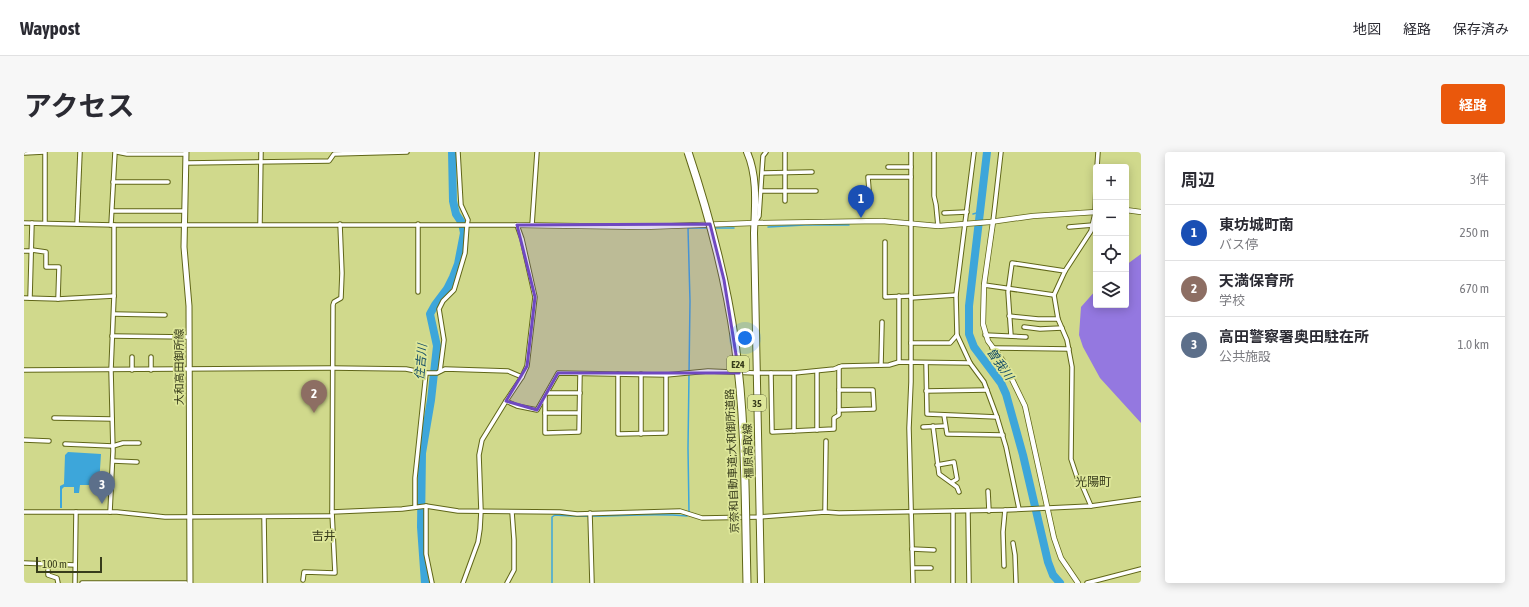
<!DOCTYPE html>
<html lang="ja">
<meta charset="utf-8">
<style>
body{margin:0;font-family:"Asap Condensed","Noto Sans JP",sans-serif;background:#f7f7f7;color:#2b2b33}
.controls{position:absolute;right:12px;top:12px;display:grid;overflow:hidden;border-radius:4px;box-shadow:0 2px 10px #0003}
.controls button{width:36px;height:36px;display:grid;place-items:center;padding:0;border:0;border-bottom:1px solid #e1e1e2;background:#fff;color:#2b2b33;font:20px sans-serif}
.scale{position:absolute;left:12px;bottom:10px;width:66px;box-sizing:border-box;padding-left:4px;border:2px solid #373b1b;border-top:0;font-size:11px;line-height:14px;white-space:nowrap;color:#373b1b;-webkit-text-stroke:3px #dde699;paint-order:stroke}
.you{position:absolute;left:721px;top:186px;width:14px;height:14px;margin:-10px;border:3px solid #fff;border-radius:50%;background:#1a73e8;box-shadow:0 0 0 6px #1a73e833}
.badge{display:grid;place-items:center;width:26px;height:26px;border-radius:50%;background:#ea580c;color:#fff;font-size:13px;font-weight:700}
.pin{position:absolute;translate:-50% -33px;filter:drop-shadow(0 1px 2px #0008)}
.pin::after{content:'';position:absolute;top:21px;width:14px;height:12px;background:inherit;clip-path:polygon(0 0,100% 0,50% 100%)}
.list{margin:0;padding:0;list-style:none}
h2{display:flex;justify-content:space-between;align-items:center;height:52px;margin:0;padding:0 16px;font-size:17px}
h2 small{font-size:13px;font-weight:400;color:#7c7c81}
.list li{display:grid;grid-template-columns:26px 1fr auto;gap:12px;align-items:center;box-sizing:border-box;height:56px;padding:0 16px;border-top:1px solid #e1e1e2}
.list b{display:block;font-size:15px;white-space:nowrap}
.list p{margin:0;font-size:13px;white-space:nowrap;color:#7c7c81}
.list em{font-size:13px;font-style:normal;color:#7c7c81}
.icon{flex:none;width:22px;height:22px;fill:none;stroke:currentColor;stroke-width:2;stroke-linecap:round;stroke-linejoin:round}
.map{position:relative;flex:none;width:1117px;height:431px;overflow:hidden;border-radius:4px}
header{display:flex;align-items:center;gap:24px;box-sizing:border-box;height:56px;padding:0 20px;background:#fff;border-bottom:1px solid #e1e1e2}
header strong{font-size:19px}
nav{display:flex;gap:22px;margin-inline-start:auto;font-size:14px}
.intro{display:flex;align-items:center;justify-content:space-between;box-sizing:border-box;height:96px;padding:0 24px}
h1{margin:0;font-size:28px}
.button{padding:10px 18px;border-radius:4px;background:#ea580c;color:#fff;font-size:14px;font-weight:700}
main{display:flex;gap:24px;padding:0 24px}
aside{flex:1;background:#fff;border-radius:4px;box-shadow:0 2px 10px #0003}
.map>svg:first-child{display:block}
.forest{fill:#9478e0}
.water{fill:#3da6da}
.lines{fill:none;stroke-linecap:round;stroke-linejoin:round}
.stream{stroke:#3da6da;stroke-width:1.5}
.river{stroke:#3da6da;stroke-width:8}
.minor-casing{stroke:#606618;stroke-width:5.5}
.tertiary-casing{stroke:#606618;stroke-width:6}
.secondary-casing{stroke:#606618;stroke-width:7}
.primary-casing{stroke:#606618;stroke-width:8}
.minor{stroke:#fff;stroke-width:3.5}
.tertiary{stroke:#fff;stroke-width:4.5}
.secondary{stroke:#fff;stroke-width:5}
.primary{stroke:#fff;stroke-width:6}
.motorway-bridge-casing{stroke:#606618;stroke-width:9;stroke-linecap:butt}
.motorway-bridge{stroke:#fff;stroke-width:7}
.marked{fill:#6f48c0;fill-opacity:0.2;stroke:#6f48c0;stroke-width:3;stroke-linejoin:round}
.labels{text-anchor:middle;dominant-baseline:central;stroke-width:3.5;stroke-linejoin:round;paint-order:stroke}
.shield{fill:#dde699;stroke:#696e41;stroke-width:1}
.shield-label{font-size:10px;font-weight:bold;fill:#373b1b}
.street-label{font-size:11px;fill:#373b1b;stroke:#dde699}
.water-label{font-size:12px;font-style:italic;fill:#124b66;stroke:#dde699}
.neighbourhood-label{font-size:12px;fill:#373b1b;stroke:#dde699}
</style>
<header>
<strong>Waypost</strong>
<nav><a>地図</a><a>経路</a><a>保存済み</a></nav>
</header>
<div class="intro"><h1>アクセス</h1><a class="button">経路</a></div>
<main>
<div class="map">
<svg width="1117" height="431" viewBox="0 0 1117 431">
<rect width="100%" height="100%" fill="#d0d98c"/>
<path class="forest" d="M1117,102V271L1076,226L1059,195L1055,183L1057,155L1072,138V153H1102V113Z"/>
<path class="water" d="M44,300L77,302L75,333H56L55,341H50V335H40L38,337V356H36V334L40,332L41,303Z"/>
<g class="lines">
<g class="stream">
<path d="M949,62L956,60"/>
<path d="M744,75L781,73H825"/>
<path d="M690,76H710"/>
<path d="M528,431V365L531,363C575,367 619,360 663,364L665,361L664,296L666,149L664,76H684"/>
</g>
<g class="river">
<path d="M963,0L945,154V182L950,195L977,231L982,242L999,303L1024,410L1029,423L1036,431"/>
<path d="M401,431L397,375L398,301L407,248L413,194L406,162L411,153L423,137L429,125L434,112L440,81L438,71L432,62L429,49L428,0"/>
</g>
<defs>
<g id="minor">
<path d="M21,0V71"/>
<path d="M93,0L103,2H162"/>
<path d="M887,0V230L885,276L889,431"/>
<path d="M910,0V44L912,53L914,74"/>
<path d="M950,0L932,143L933,183L946,211L960,230L973,265L982,295L995,357"/>
<path d="M0,1L20,0"/>
<path d="M162,11L305,9L310,2L383,0"/>
<path d="M864,15H887"/>
<path d="M1073,15L1074,0"/>
<path d="M739,21L788,20"/>
<path d="M89,30H144"/>
<path d="M845,38L844,25H887"/>
<path d="M737,39H792"/>
<path d="M761,49V0"/>
<path d="M88,59H160"/>
<path d="M920,61L943,60"/>
<path d="M732,69L735,64L739,4L742,0"/>
<path d="M969,70L977,0"/>
<path d="M0,71L90,73H493L498,87L511,145L503,214L498,225L482,249L458,288L455,303L457,359L456,377L454,390L439,431"/>
<path d="M53,72L56,0"/>
<path d="M236,72L237,0"/>
<path d="M394,72V140"/>
<path d="M87,73L91,0"/>
<path d="M508,73L513,0"/>
<path d="M1045,75L1069,73"/>
<path d="M861,90V145L887,144"/>
<path d="M8,98L22,100V115H35L34,147"/>
<path d="M0,99H8"/>
<path d="M960,133L1030,143"/>
<path d="M875,144V210"/>
<path d="M0,146L34,147L90,144"/>
<path d="M6,146L8,71"/>
<path d="M887,146L932,143"/>
<path d="M90,162L141,163"/>
<path d="M985,164L1014,167H1034"/>
<path d="M1000,175L1016,177L1038,176"/>
<path d="M961,183L1002,185"/>
<path d="M88,184L165,185"/>
<path d="M987,184L984,140L988,111L1041,119"/>
<path d="M887,191H926L933,183"/>
<path d="M968,196L1045,197"/>
<path d="M108,205V218"/>
<path d="M127,205V218"/>
<path d="M902,211L903,262L973,265"/>
<path d="M857,213L858,170"/>
<path d="M0,218L308,216L382,217L402,221H413L421,217L484,219L498,225"/>
<path d="M416,219L420,188L415,157L419,149L430,138L441,101L443,73L444,68L437,53L434,0"/>
<path d="M793,219V278"/>
<path d="M747,221L748,280L810,277V266L815,263V215"/>
<path d="M594,222V282L642,281V223"/>
<path d="M815,238H849L850,257L815,258"/>
<path d="M902,239L963,238"/>
<path d="M523,241H556"/>
<path d="M521,245V281L555,280L556,222"/>
<path d="M482,249L493,254L513,258L534,221L642,223L684,219L732,221H770L810,217L818,214L865,213L875,210L946,211"/>
<path d="M521,261H555"/>
<path d="M920,263L923,282L979,283"/>
<path d="M30,266L88,267"/>
<path d="M909,274L915,322L933,335L935,340"/>
<path d="M899,275L920,274"/>
<path d="M770,279V221"/>
<path d="M617,282V222"/>
<path d="M0,288L25,289"/>
<path d="M41,292L89,294L99,291H115"/>
<path d="M89,309L113,310"/>
<path d="M913,313L930,310L933,327L928,330"/>
<path d="M964,339L965,359"/>
<path d="M402,354V402L408,431"/>
<path d="M1067,354L1058,333L1054,328L1047,307L1048,215L1043,188L1034,167L1030,143L1041,119L1067,79L1071,61L1072,32"/>
<path d="M391,355V326L402,221"/>
<path d="M929,359V431"/>
<path d="M0,360H93L141,365L308,364"/>
<path d="M86,360L89,299L87,218L90,144V73"/>
<path d="M308,360L378,357L402,354L434,359L536,360L553,362L656,359L678,366L736,365L801,360L815,361L981,358L1067,354L1117,347"/>
<path d="M801,360L802,289"/>
<path d="M944,360L945,431"/>
<path d="M566,361L568,431"/>
<path d="M240,365L241,431"/>
<path d="M989,391L991,403L992,431"/>
<path d="M888,397L910,398"/>
<path d="M0,411L51,413"/>
<path d="M24,412V423L33,426L34,431"/>
<path d="M980,414L979,380L981,358"/>
<path d="M889,416H907"/>
<path d="M279,428L280,420L311,421L308,360L309,153L310,150L317,146L318,121L316,72"/>
<path d="M51,431L52,360"/>
<path d="M58,431H162"/>
<path d="M483,431L490,418V388L488,360"/>
<path d="M1063,431L1117,417"/>
</g>
<g id="tertiary">
<path d="M1102,58L1117,60"/>
<path d="M969,70L960,133L959,172L964,189L979,209L1001,254L1030,386L1037,406L1054,431"/>
<path d="M493,73L620,75L730,71L858,69L914,74L966,70L1009,64L1072,60"/>
</g>
<path id="secondary" d="M162,0L160,95L165,154L166,431"/>
<path id="primary" d="M723,0C734,25 731,54 730,81L737,431"/>
</defs>
<use href="#minor" class="minor-casing"/>
<use href="#tertiary" class="tertiary-casing"/>
<use href="#secondary" class="secondary-casing"/>
<use href="#primary" class="primary-casing"/>
<use href="#minor" class="minor"/>
<use href="#tertiary" class="tertiary"/>
<use href="#secondary" class="secondary"/>
<use href="#primary" class="primary"/>
<defs>
<path id="motorway-bridge" d="M664,0C685,63 702,126 711,191C722,270 721,351 723,431"/>
</defs>
<use href="#motorway-bridge" class="motorway-bridge-casing"/>
<use href="#motorway-bridge" class="motorway-bridge"/>
</g>
<path class="marked" d="M686,72L700,128L715,221H534L513,258L482,249L503,214L511,145L493,73Z"/>
<g class="labels">
<g class="shield">
<rect x="703" y="204" width="22" height="16" rx="3"/>
<rect x="724" y="243" width="18" height="16" rx="3"/>
</g>
<g class="shield-label">
<text x="714" y="212">E24</text>
<text x="733" y="251">35</text>
</g>
<g class="street-label">
<text transform="translate(155 215) rotate(-90)">大和高田御所線</text>
<text transform="translate(724 299) rotate(-92)">橿原高取線</text>
<text transform="translate(708 309) rotate(-92)">京奈和自動車道;大和御所道路</text>
</g>
<g class="water-label">
<text transform="translate(397 210) rotate(-85)">住吉川</text>
<text transform="translate(976 212) rotate(55)">曽我川</text>
</g>
<g class="neighbourhood-label">
<text x="1069" y="330">光陽町</text>
<text x="300" y="384">吉井</text>
</g>
</g>
</svg>
<div class="controls">
<button>+</button>
<button>−</button>
<button><svg class="icon" aria-label="locate" viewBox="0 0 24 24"><circle cx="12" cy="12" r="6"/><path d="M12 2v4M12 18v4M2 12h4M18 12h4"/></svg></button>
<button><svg class="icon" aria-label="layers" viewBox="0 0 24 24"><path d="M12 4l9 5-9 5-9-5zM3 14l9 5 9-5"/></svg></button>
</div>
<div class="scale">100 m</div>
<div class="you"></div>
<div class="pin badge" style="left:837px;top:66px;background:#1a4fb4">1</div>
<div class="pin badge" style="left:290px;top:261px;background:#8d6e63">2</div>
<div class="pin badge" style="left:78px;top:352px;background:#5c6f8a">3</div>
</div>
<aside>
<h2>周辺<small>3件</small></h2>
<ul class="list">
<li><span class="badge" style="background:#1a4fb4">1</span><div><b>東坊城町南</b><p>バス停</p></div><em>250 m</em></li>
<li><span class="badge" style="background:#8d6e63">2</span><div><b>天満保育所</b><p>学校</p></div><em>670 m</em></li>
<li><span class="badge" style="background:#5c6f8a">3</span><div><b>高田警察署奥田駐在所</b><p>公共施設</p></div><em>1.0 km</em></li>
</ul>
</aside>
</main>
